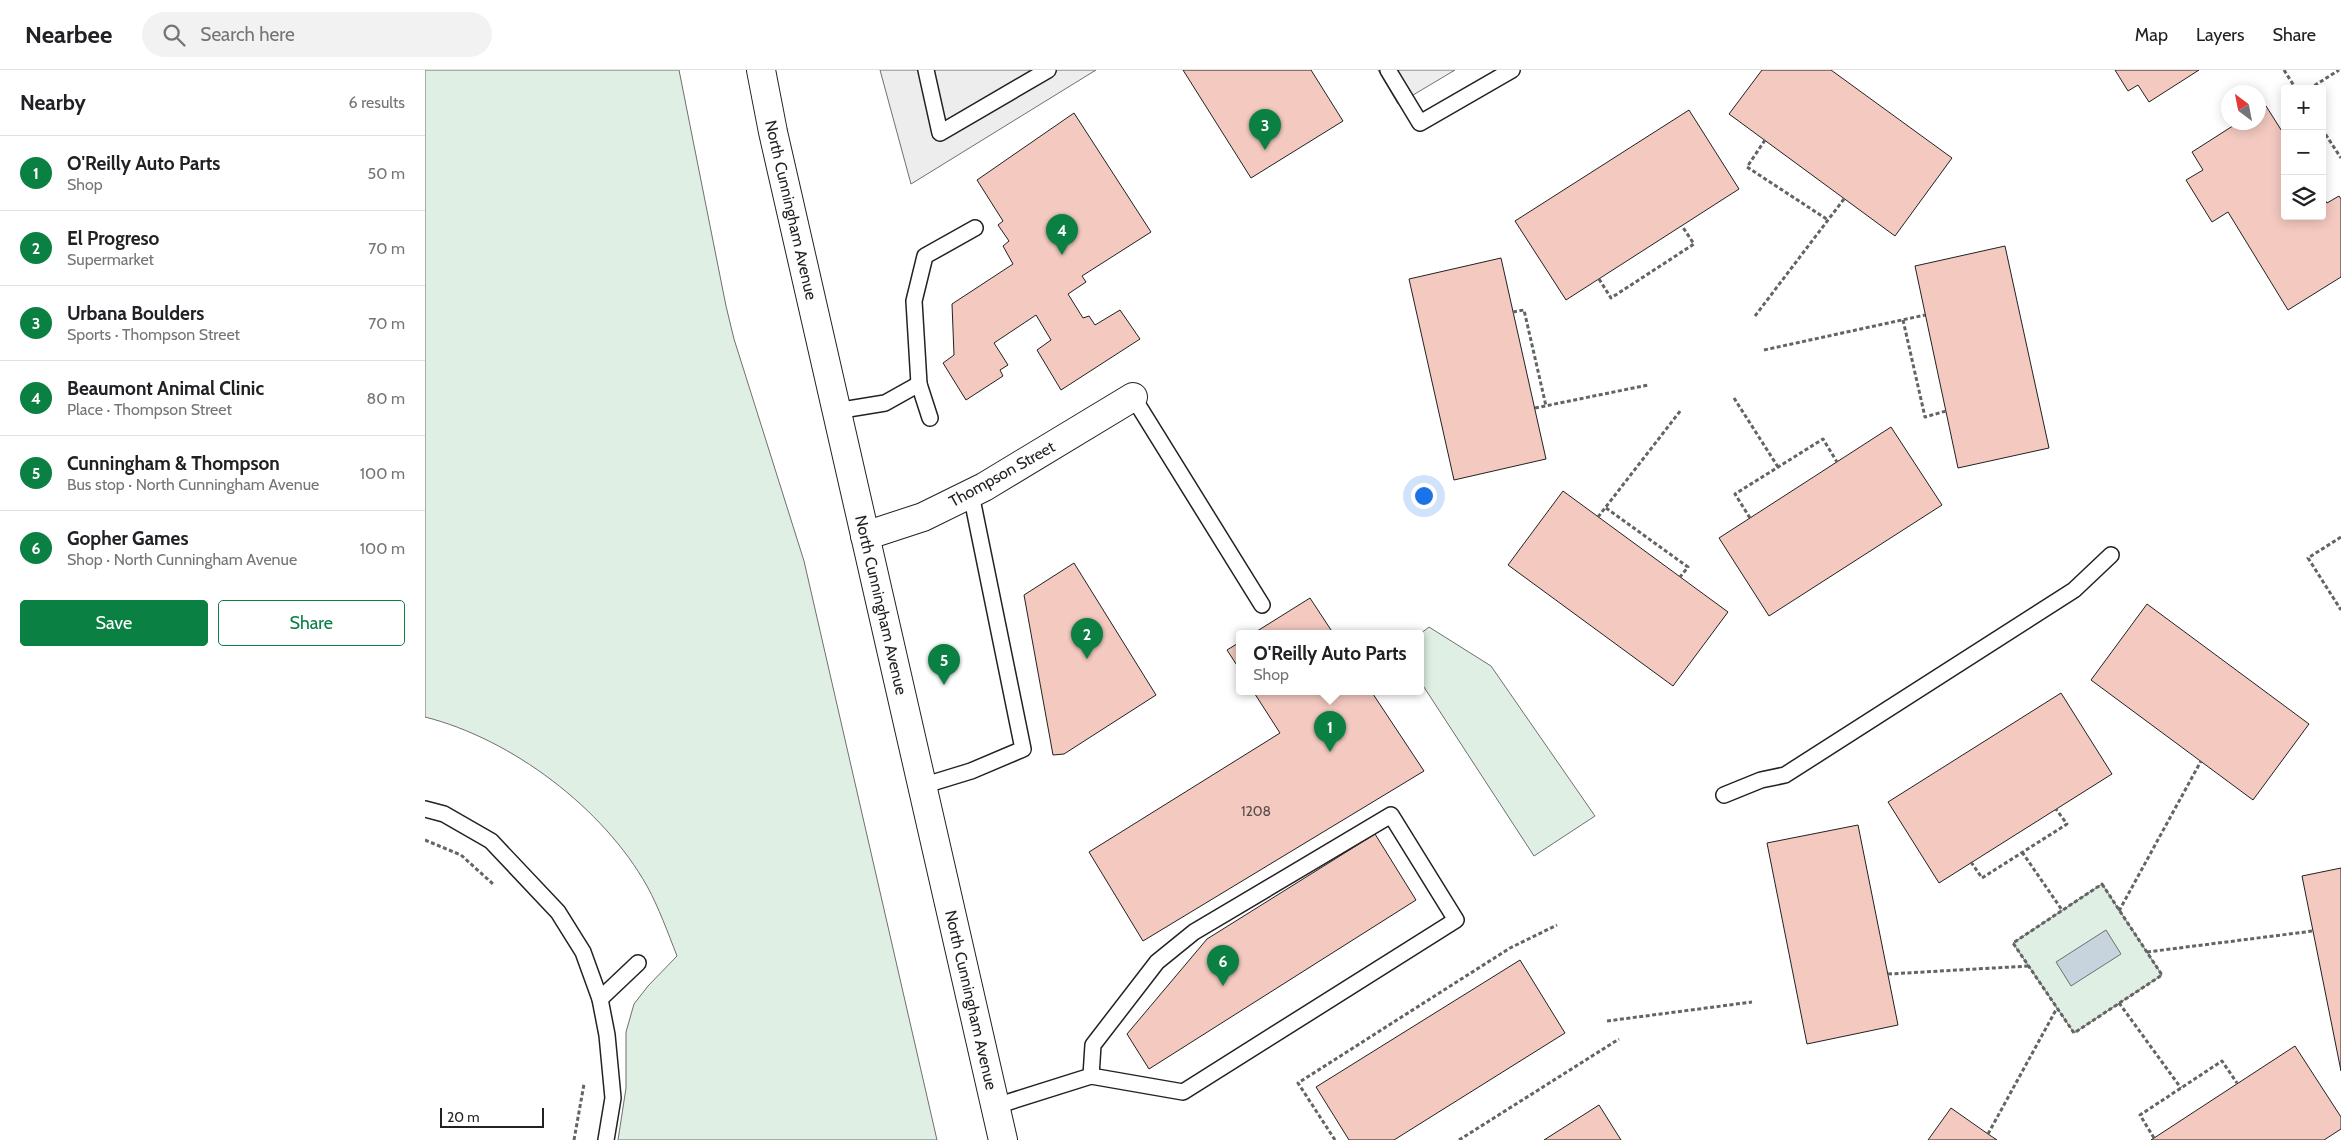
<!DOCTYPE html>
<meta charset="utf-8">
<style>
body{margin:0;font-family:Cabin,sans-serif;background:#f2f2f2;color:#202124}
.controls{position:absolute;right:15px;top:15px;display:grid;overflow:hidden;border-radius:5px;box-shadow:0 2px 12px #0003}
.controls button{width:45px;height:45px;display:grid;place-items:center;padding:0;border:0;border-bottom:1px solid #e0e0e0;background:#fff;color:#202124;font:25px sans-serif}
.compass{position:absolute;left:1796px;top:15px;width:45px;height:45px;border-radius:50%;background:#fff;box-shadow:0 2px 12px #0003;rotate:328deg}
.scale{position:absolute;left:15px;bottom:12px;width:104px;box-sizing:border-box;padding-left:5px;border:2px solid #222;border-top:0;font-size:14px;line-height:18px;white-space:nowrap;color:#222;-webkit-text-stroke:4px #fff;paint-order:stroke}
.you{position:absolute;left:998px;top:425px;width:18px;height:18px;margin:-12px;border:4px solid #fff;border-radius:50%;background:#1a73e8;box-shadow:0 0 0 8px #1a73e833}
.badge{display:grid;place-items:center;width:32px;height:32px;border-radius:50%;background:#0b8043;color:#fff;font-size:16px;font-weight:700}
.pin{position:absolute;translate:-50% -41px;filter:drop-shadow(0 1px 2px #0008)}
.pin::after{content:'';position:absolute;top:26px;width:18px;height:15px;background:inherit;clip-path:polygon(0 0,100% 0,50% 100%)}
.popup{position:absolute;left:811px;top:560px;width:188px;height:65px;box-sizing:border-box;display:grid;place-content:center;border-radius:5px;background:#fff;filter:drop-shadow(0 1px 4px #0005);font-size:16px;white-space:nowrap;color:#757577}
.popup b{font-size:19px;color:#202124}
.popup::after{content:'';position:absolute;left:50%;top:100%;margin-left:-10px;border:10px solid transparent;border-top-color:#fff}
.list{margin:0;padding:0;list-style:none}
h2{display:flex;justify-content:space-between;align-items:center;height:65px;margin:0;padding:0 20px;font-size:21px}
h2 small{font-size:16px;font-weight:400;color:#757577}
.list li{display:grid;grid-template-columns:32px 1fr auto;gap:15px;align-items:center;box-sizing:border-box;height:75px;padding:0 20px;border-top:1px solid #e0e0e0}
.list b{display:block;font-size:19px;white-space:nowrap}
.list p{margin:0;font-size:16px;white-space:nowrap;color:#757577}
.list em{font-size:16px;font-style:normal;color:#757577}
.actions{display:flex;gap:10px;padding:15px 20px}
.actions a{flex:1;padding:11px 0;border:1px solid #0b8043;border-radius:5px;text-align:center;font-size:18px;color:#0b8043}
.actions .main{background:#0b8043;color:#fff}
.icon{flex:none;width:28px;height:28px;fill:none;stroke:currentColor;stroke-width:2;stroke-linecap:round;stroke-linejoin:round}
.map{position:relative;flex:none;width:1916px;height:1070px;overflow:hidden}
header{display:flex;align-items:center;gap:30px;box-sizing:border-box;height:70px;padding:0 25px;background:#fff;border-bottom:1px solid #e0e0e0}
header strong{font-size:24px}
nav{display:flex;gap:28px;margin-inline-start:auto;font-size:18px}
.search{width:350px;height:45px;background:#f2f2f2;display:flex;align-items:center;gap:12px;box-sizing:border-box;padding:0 18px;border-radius:28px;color:#757577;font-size:19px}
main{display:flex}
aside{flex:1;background:#fff}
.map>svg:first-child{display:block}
.green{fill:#e0efe3;stroke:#6f6f6f}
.parking{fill:#ededed;stroke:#6f6f6f}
.water{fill:#c7d3dd;stroke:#6f6f6f}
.building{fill:#f3c9c0;stroke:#222}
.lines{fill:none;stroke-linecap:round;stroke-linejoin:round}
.lane-casing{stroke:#222;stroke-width:18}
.street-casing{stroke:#222;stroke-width:30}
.primary-casing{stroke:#222;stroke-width:30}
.path{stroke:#646464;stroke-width:3;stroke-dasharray:4 2.5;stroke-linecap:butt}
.lane{stroke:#fff;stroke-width:15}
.street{stroke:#fff;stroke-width:28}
.primary{stroke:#fff;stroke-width:28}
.labels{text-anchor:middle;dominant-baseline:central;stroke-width:4;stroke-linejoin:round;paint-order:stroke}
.number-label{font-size:14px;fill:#564c4a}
.street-label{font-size:16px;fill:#222;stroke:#fff}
</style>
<header>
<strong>Nearbee</strong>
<div class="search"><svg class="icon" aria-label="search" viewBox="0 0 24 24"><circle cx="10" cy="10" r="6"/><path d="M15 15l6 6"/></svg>Search here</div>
<nav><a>Map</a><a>Layers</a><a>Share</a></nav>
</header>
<main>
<aside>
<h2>Nearby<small>6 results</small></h2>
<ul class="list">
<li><span class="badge">1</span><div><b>O'Reilly Auto Parts</b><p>Shop</p></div><em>50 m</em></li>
<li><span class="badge">2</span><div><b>El Progreso</b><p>Supermarket</p></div><em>70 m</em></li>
<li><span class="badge">3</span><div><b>Urbana Boulders</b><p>Sports · Thompson Street</p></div><em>70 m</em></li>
<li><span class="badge">4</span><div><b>Beaumont Animal Clinic</b><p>Place · Thompson Street</p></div><em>80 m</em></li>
<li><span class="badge">5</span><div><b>Cunningham &amp; Thompson</b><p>Bus stop · North Cunningham Avenue</p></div><em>100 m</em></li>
<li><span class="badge">6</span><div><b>Gopher Games</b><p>Shop · North Cunningham Avenue</p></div><em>100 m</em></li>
</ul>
<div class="actions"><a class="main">Save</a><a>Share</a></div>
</aside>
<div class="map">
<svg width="1916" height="1070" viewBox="0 0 1916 1070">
<rect width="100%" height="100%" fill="#fff"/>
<g class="green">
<path d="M0,0H254L301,236L309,269L379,491L512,1070H193L201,1018V962L209,934L223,916L252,886C243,863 234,838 222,816C178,738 87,669 0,647Z"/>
<path d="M1004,557L1066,596L1170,746L1109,786L995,611V564Z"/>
<path d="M1677,814L1737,905L1649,963L1588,873Z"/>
</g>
<g class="parking">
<path d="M455,0H671L486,114Z"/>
<path d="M953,0H1030L973,34Z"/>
</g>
<path class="water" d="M1681,860L1696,884L1646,916L1631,892Z"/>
<g class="building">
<path d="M758,0H886L918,51L826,108Z"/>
<path d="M1337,0H1406L1527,88L1470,166L1304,44Z"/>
<path d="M1690,0H1774L1724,32L1713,15L1703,21Z"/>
<path d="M1841,36L1860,66V146H1897V126L1902,133L1914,126L1916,129V207L1863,240L1803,142L1787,152L1761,110L1778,100L1767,82L1814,52H1834V40Z"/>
<path d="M1264,40L1314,119L1141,230L1090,151Z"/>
<path d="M649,43L726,162L657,206L661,212L643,224L658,248L664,246L670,255L695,240L715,269L636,320L612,280L626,270L611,245L569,273L583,295L575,300L578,306L541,330L518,293L529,285L527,234L588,194L578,176L584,171L573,155L578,151L552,110Z"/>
<path d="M1580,176L1624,378L1533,398L1490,196Z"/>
<path d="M1076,188L1121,389L1029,410L984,209Z"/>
<path d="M1466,357L1517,435L1344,546L1294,468Z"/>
<path d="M1138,421L1303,542L1248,616L1083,495Z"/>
<path d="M649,493L731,625L639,684L628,685L599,525Z"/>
<path d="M885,528L908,563H829Z"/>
<path d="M1722,534L1884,654L1828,730L1666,610Z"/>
<path d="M815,572V600L802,580Z"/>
<path d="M828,621H946L999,701L718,871L664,782L855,663Z"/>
<path d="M1636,623L1687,704L1514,813L1463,732Z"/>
<path d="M1433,755L1473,955L1382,974L1342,773Z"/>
<path d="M950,764L991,830L724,999L702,964L782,869Z"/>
<path d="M1916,798V1001L1877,806Z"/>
<path d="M1095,890L1140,963L969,1070H924L891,1017Z"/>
<path d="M1870,976L1916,1047V1059L1899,1070H1726Z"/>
<path d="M1174,1035L1196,1070H1119Z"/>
<path d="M1526,1038L1563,1064L1572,1070H1503Z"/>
</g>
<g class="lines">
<defs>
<g id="lane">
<path d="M501,0L515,63L623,0"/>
<path d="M963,0L995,53L1087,0"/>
<path d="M708,327L837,535"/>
<path d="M411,341L460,333L494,314"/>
<path d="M505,348L494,314L489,231L500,186L550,158"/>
<path d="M497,716L546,701L598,679L546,424"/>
<path d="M1299,725L1336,710L1360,705L1649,520L1686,485"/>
<path d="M0,739L19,744L66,771L133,842L158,882L175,929L182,965L188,1028L181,1070"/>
<path d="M175,929L213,893"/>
<path d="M571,1036L666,1006L758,1022L1031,850L966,745L769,862L732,892L668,975L666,1006"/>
</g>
<path id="street" d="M440,466L498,447L559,417L708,327"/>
<path id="primary" d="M336,0L348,62L578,1070"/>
</defs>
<use href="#lane" class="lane-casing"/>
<use href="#street" class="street-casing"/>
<use href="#primary" class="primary-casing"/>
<g class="path">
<path d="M1859,0L1871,19"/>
<path d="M1884,19L1914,0"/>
<path d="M1897,59L1916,88"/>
<path d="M1340,70L1322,97L1403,150"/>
<path d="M1174,209L1186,228L1269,174L1257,156"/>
<path d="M1088,242L1099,240L1121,336"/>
<path d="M1330,246L1419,129"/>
<path d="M1478,250L1500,347L1521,341"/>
<path d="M1339,280L1500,245"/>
<path d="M1309,328L1353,397"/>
<path d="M1110,338L1223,315"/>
<path d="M1181,438L1263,497L1255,507"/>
<path d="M1173,447L1256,340"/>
<path d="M1325,448L1310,424L1398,369L1412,392"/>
<path d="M1916,467L1883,488L1916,540"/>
<path d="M0,770L36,785L68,814"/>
<path d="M1597,782L1637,840"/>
<path d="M1546,792L1557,808L1642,754L1631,739"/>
<path d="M1677,814L1737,905L1649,963L1588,873Z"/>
<path d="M1694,841L1776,691"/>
<path d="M1722,882L1888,861"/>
<path d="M1463,904L1604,896"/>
<path d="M1694,933L1756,1018"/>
<path d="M1182,951L1327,932"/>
<path d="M1563,1064L1632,938"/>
<path d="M1729,1068L1715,1045L1797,991L1812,1013"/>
<path d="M149,1070L159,1014"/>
<path d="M910,1070L873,1013L1085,878L1132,855"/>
<path d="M1034,1070L1194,969"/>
</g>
<use href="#lane" class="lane"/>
<use href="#street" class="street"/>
<use href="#primary" class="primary"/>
</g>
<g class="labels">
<g class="number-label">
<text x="831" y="741">1208</text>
</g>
<g class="street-label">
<text transform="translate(366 140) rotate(77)">North Cunningham Avenue</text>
<text transform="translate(577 404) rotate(-29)">Thompson Street</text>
<text transform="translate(456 535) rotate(77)">North Cunningham Avenue</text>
<text transform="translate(546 930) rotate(77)">North Cunningham Avenue</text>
</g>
</g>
</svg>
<div class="controls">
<button>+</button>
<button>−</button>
<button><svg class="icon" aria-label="layers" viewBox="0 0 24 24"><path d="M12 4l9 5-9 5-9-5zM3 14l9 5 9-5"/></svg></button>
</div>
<svg class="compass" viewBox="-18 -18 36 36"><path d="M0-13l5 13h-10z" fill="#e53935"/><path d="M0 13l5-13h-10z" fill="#757577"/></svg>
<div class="scale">20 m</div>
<div class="you"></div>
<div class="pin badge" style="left:905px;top:682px">1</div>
<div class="popup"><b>O'Reilly Auto Parts</b>Shop</div>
<div class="pin badge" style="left:662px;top:589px">2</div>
<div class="pin badge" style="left:840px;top:80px">3</div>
<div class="pin badge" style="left:637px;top:185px">4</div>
<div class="pin badge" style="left:519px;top:615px">5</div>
<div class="pin badge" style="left:798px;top:916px">6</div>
</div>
</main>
